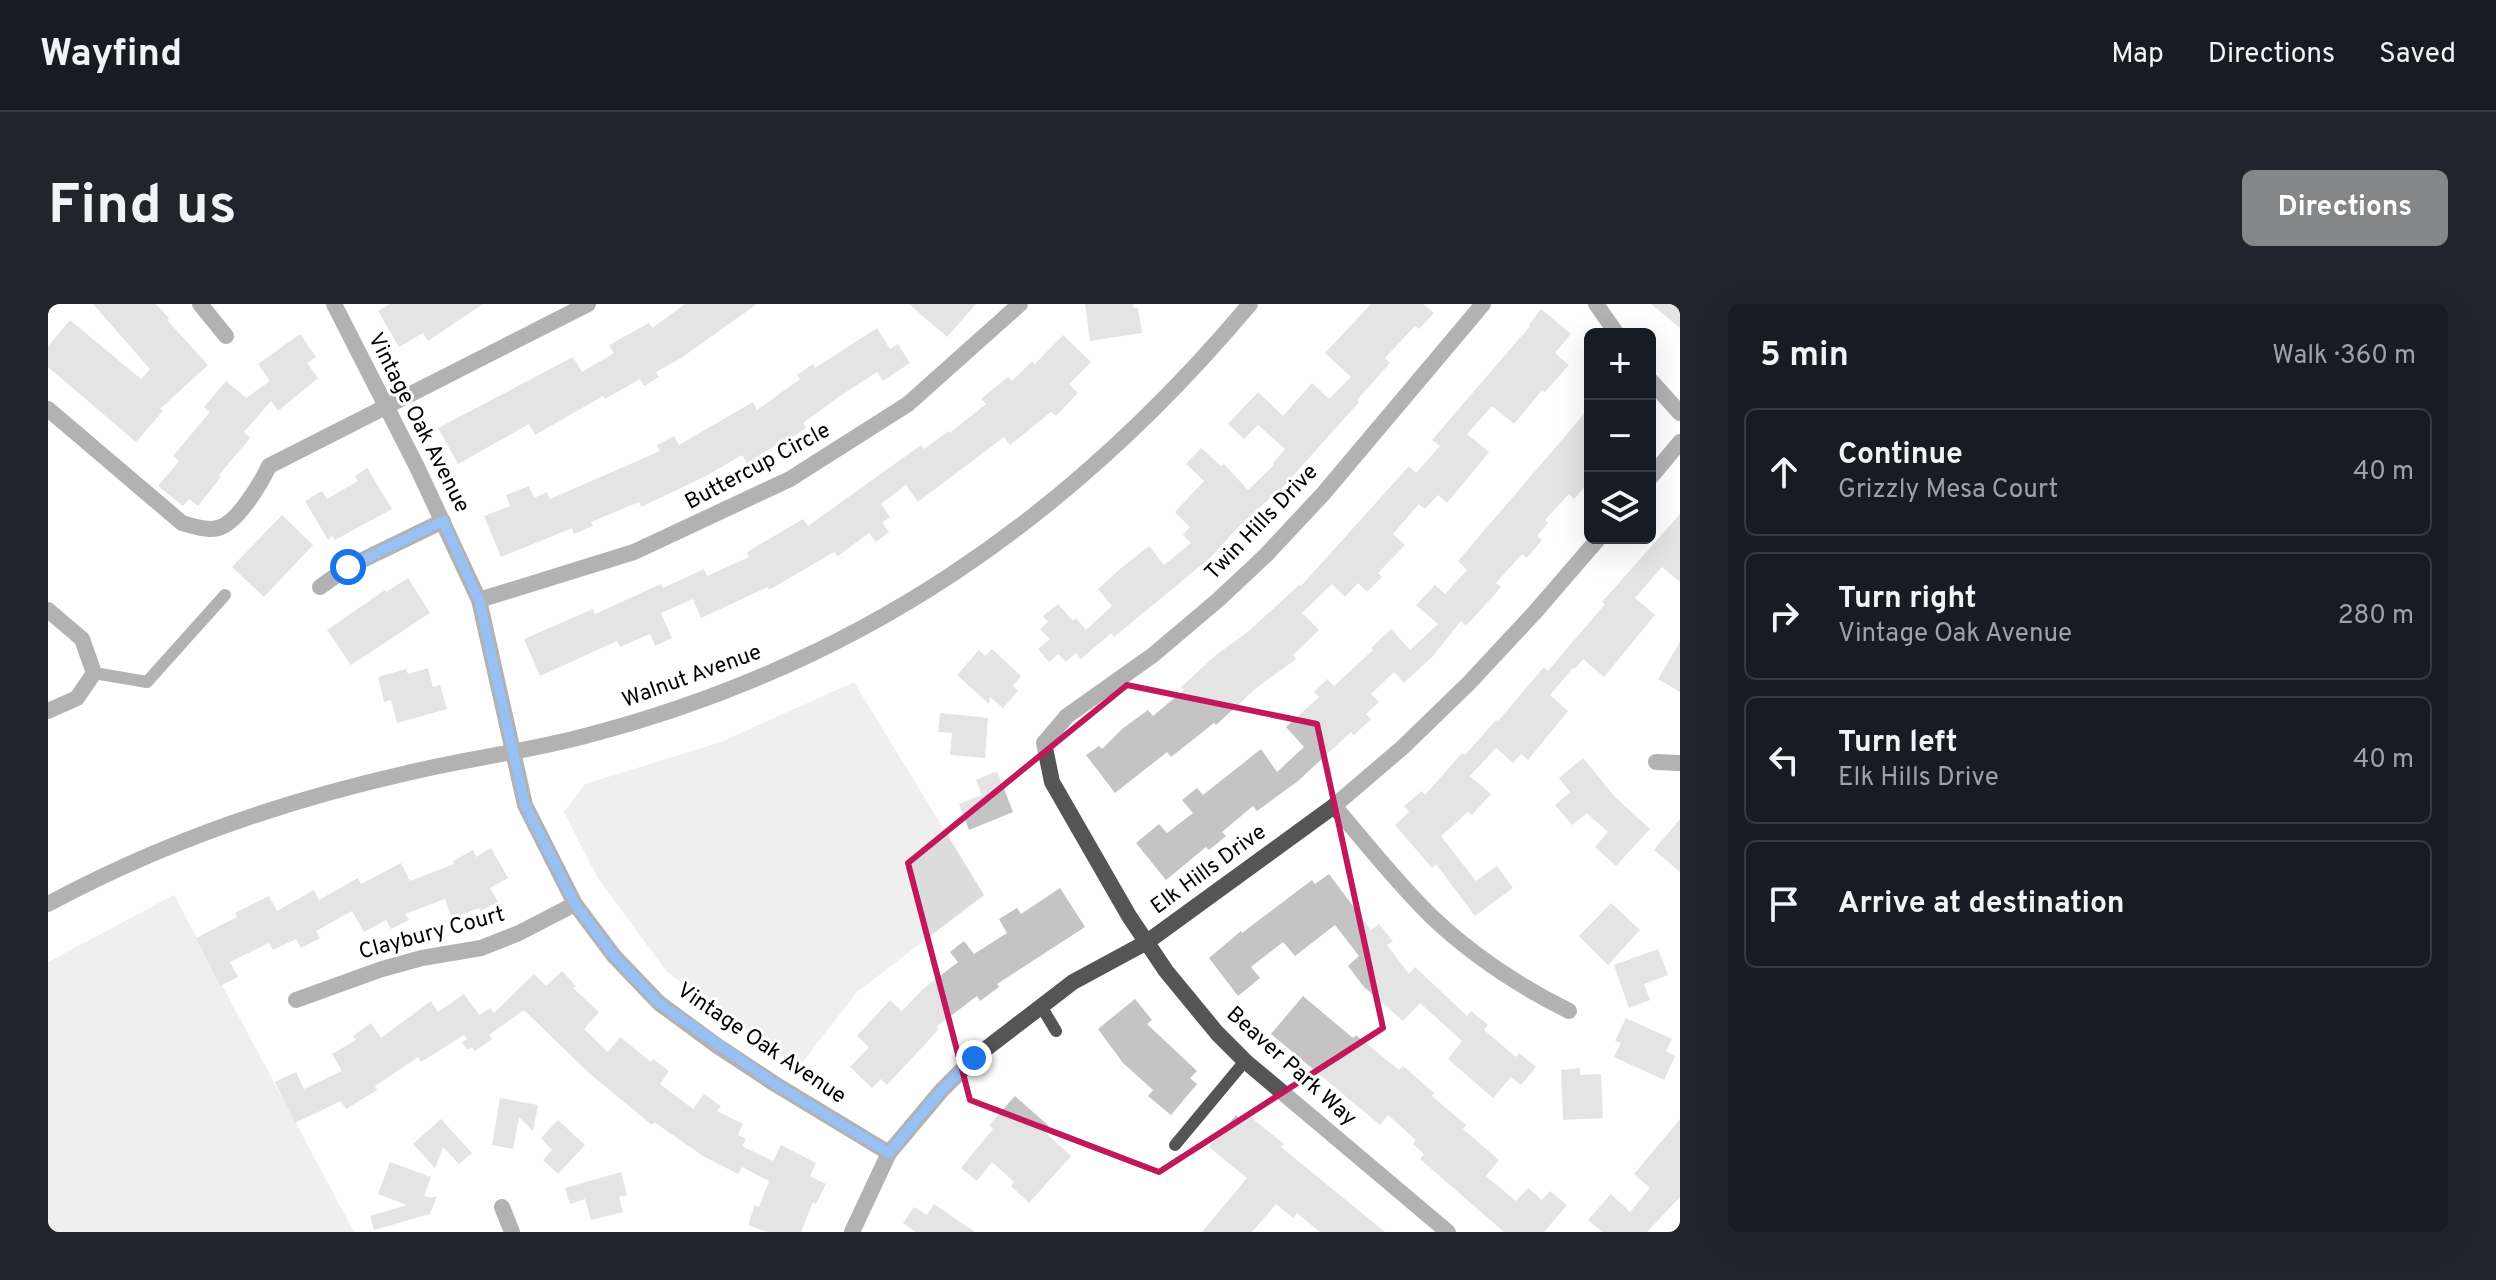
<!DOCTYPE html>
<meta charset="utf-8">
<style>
body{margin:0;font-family:Overpass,sans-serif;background:#20242c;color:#f1f3f6}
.controls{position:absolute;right:24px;top:24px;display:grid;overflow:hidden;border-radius:12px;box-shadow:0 8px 32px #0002}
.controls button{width:72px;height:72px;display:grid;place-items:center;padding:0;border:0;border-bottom:2px solid #363941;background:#171b24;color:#f1f3f6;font:40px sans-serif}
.stop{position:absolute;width:24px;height:24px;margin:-18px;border:6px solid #1a73e8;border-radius:50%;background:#fff}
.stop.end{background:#1a73e8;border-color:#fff;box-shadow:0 2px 8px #0008}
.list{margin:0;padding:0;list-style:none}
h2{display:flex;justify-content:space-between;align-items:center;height:104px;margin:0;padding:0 32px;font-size:34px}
h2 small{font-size:26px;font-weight:400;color:#9ea1a6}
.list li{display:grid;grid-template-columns:52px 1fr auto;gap:24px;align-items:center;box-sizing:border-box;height:128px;margin:0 16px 16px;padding:0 16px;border:2px solid #363941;border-radius:12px}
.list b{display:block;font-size:30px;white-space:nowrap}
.list p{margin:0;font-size:26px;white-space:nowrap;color:#9ea1a6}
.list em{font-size:26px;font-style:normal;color:#9ea1a6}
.icon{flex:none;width:44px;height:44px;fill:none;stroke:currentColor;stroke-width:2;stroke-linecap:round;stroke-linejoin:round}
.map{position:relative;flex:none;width:1632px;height:928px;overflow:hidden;border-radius:12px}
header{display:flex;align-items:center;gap:48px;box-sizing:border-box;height:112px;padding:0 40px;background:#171b24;border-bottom:2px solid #363941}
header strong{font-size:38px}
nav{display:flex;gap:44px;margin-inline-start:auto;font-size:28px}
.intro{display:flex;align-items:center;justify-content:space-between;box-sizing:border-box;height:192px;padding:0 48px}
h1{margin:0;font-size:56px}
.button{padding:20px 36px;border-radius:12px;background:#858687;color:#fff;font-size:28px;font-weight:700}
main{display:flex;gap:48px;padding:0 48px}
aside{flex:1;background:#171b24;border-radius:12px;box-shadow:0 8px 32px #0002}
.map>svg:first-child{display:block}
.green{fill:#dcdcdc}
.building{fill:#c4c4c4}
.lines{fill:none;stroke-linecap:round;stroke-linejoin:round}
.service{stroke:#555;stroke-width:12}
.minor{stroke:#555;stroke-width:16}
.tertiary{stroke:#555;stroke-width:16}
.route{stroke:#1a73e8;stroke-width:10}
.marked{fill:none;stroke:#c2185b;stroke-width:6;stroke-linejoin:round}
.labels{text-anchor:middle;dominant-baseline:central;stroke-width:6;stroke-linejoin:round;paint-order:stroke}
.street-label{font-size:22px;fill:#000;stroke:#fff}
</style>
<header>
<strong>Wayfind</strong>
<nav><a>Map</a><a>Directions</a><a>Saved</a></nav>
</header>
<div class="intro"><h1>Find us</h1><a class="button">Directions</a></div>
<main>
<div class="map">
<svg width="1632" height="928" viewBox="0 0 1632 928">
<rect width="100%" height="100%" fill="#fff"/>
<g class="green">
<path d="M806,378L936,591L809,688L750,764L619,668L549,573L516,508L537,480L673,438Z"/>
<path d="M126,591L306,928H0V658Z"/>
</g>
<g class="building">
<path d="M45,0H108L121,14L119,16L160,61L112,105L115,107L88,138L0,63V42L22,16L93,75L102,65Z"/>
<path d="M342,0H435L380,37L375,29L351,43L330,7Z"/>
<path d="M637,0H709L633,54L608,68L611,73L596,82L592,75L557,95L555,92L487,131L481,120L410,160L390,124L525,53L534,68L566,49L561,41L601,19L604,24Z"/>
<path d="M861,0H928L899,33Z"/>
<path d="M1037,0H1085L1086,4H1090L1094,29L1042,37Z"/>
<path d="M1323,0H1375L1386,9L1371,25L1367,22L1337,54L1342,59L1309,96L1311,98L1236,182L1193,220L1163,253L1066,333L1063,329L1033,355L1028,349L1018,358L1010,350L1001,358L990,345L1002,335L992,325L1000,318L995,312L1010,300L1025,317L1028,314L1038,326L1064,302L1050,285L1072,265L1101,242L1116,261L1143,239L1135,231L1142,223L1127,208L1156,177L1138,160L1153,144L1173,162L1176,160L1200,186L1226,161L1225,159L1237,145L1210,121L1196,135L1180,120L1210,88L1235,112L1264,79L1281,95L1303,73L1277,49Z"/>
<path d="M1603,0H1632V24Z"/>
<path d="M1493,5L1523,30L1507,49L1521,61L1497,88L1494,86L1466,120L1444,102L1419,130L1441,148L1399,199L1390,191L1377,205L1371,200L1345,230L1357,241L1330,269L1334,273L1319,288L1310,279L1297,293L1284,280L1254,309L1271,326L1245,351L1248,355L1207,385L1168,421L1166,419L1123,453L1119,448L1067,489L1038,451L1051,442L1054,445L1074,425L1100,406L1105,412L1136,386L1133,383L1168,351L1201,327L1251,281L1253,282L1361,162L1368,169L1392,142L1384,136L1482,22L1481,21Z"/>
<path d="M829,24L842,45L850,40L862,59L835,77L829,68L789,94L755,119L758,124L739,137L738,135L699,159L694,151L658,172L593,203L591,198L543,218L545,222L526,230L524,224L453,253L436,212L462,202L458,191L481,182L486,194L499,188L502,195L612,147L609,141L626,132L631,141L705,98L709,106L752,75L749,71L765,60L767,64Z"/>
<path d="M252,30L268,53L259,59L270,74L230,107L223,97L196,128L202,134L171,171L173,173L150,202L141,195L135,202L110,182L131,157L125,152L162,108L156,103L178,77L198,94L222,77L210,60Z"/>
<path d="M1015,31L1043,58L1021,80L1030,89L1008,112L1003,108L962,141L956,133L870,198L858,181L833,200L842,213L834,219L841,228L828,238L821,229L790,252L786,248L721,286L720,283L653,314L645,295L613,309L624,334L607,342L602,330L572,343L569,337L492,372L476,335L545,305L547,310L613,280L615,284L656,265L659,272L701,253L699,248L755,215L760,222L873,141L876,145L901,127L902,129L938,100L933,95L960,73L964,77L984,57L987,60Z"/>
<path d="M1542,103V177L1526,195L1521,190L1497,216L1500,219L1489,232L1494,236L1479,254L1474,250L1448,279L1453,283L1437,301L1418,322L1413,317L1385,352L1356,379L1346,368L1323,390L1331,398L1318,410L1323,415L1306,431L1303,428L1250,477L1209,507L1205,502L1174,528L1178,532L1161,546L1158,543L1118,576L1088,539L1111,520L1119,529L1145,509L1134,496L1149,484L1155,491L1213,445L1229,468L1256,443L1238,423L1271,393L1266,388L1279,375L1286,382L1325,346L1323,344L1343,325L1362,346L1390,320L1368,301L1387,281L1397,290L1419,266L1410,257Z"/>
<path d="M319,164L344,205L287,236L284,232L280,236L257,197L274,187L279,195L310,177L307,172Z"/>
<path d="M1632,210V278L1614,263L1587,294L1607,311L1556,373L1535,355L1527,365L1525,364L1502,391L1520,407L1480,456L1473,450L1465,459L1448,444L1422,472L1443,490L1424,511L1420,508L1393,532L1428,577L1449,562L1465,584L1427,612L1388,560L1384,564L1347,521L1361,508L1356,502L1374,487L1377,491L1414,449L1417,451L1448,416L1450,417L1496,363L1500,367L1557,300L1554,298Z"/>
<path d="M234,211L265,241L216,293L184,263Z"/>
<path d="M360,274L382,309L303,361L279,326L337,286L338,288Z"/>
<path d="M1632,338V388L1610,375Z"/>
<path d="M944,345L973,372L965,382L970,387L955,404L942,393L941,400L909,371L931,346L937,352Z"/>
<path d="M380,364L385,383L392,381L399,405L349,419L343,396L336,398L330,373L358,365L360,370Z"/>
<path d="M892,409L940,414L937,454L902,451L904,429L890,428Z"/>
<path d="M1535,454L1567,493L1602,525L1568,562L1547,543L1560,528L1539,509L1524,521L1507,501L1522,488L1511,474Z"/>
<path d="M949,467L965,508L921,526L911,500L934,491L928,476Z"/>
<path d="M1632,515V568L1606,546Z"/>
<path d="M443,544L460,574L442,584L450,598L432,607L431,604L404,614L397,595L357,610L361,616L343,625L338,616L316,628L304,607L268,627L272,634L253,644L248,635L225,646L221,639L182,658L190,673L172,682L148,634L189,613L187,609L221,592L229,607L266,586L271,596L310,574L313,580L353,559L362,577L406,560L405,557L425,546L428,553Z"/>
<path d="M1281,570L1323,626L1331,620L1345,637L1339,641L1361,670L1367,663L1419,712L1423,707L1440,721L1436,726L1468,753L1471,749L1488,763L1473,781L1463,773L1445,794L1400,755L1414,737L1372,699L1355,717L1316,683L1300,662L1311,652L1287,621L1247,652L1235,638L1203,663L1212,674L1190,692L1161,654L1193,627L1194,629L1264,576L1267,580Z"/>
<path d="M1012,584L1037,623L949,680L951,683L932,697L929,692L888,723L891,725L839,781L833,775L824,784L802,763L821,743L809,732L842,696L854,707L875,685L910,658L902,648L916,637L926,650L959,629L951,615L969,604L973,610Z"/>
<path d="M1563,599L1592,626L1560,661L1531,632Z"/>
<path d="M1610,645L1620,671L1596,680L1602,696L1581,704L1566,661Z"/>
<path d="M514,667L528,682L525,684L551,708L536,725L560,748L572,733L603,758L605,755L621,767L612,780L645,805L656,790L673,802L669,807L695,820L690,831L698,835L694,842L725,857L733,841L768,859L762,872L778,880L768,900L765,898L753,928H719L700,921L707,901L711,903L721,877L694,863L690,870L655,852L606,818L604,821L541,769L476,706L441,731L444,735L427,747L424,743L420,746L414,739L419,735L416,731L373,758L370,753L327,782L329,786L298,805L293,797L247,819L227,778L248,768L256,785L294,767L284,750L308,736L305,732L323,719L333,734L383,697L390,708L416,690L431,711L442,704L446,709L486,670L498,682Z"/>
<path d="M1255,692L1305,734L1308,731L1351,766L1355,762L1386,789L1384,792L1418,821L1415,825L1451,856L1438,872L1468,897L1480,884L1494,896L1502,887L1519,901L1496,928H1456L1372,855L1376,850L1365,840L1368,836L1340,811L1332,821L1223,730Z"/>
<path d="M1087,695L1104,716L1099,720L1149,767L1142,774L1149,780L1123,811L1100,792L1105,786L1075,759L1050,725Z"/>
<path d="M1578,714L1624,735L1618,747L1627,752L1616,776L1566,753L1573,739L1567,737Z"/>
<path d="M1532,764V771L1553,770L1555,814L1515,816L1513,766Z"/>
<path d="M967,792L1001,822L996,827L1023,852L981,899L963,882L966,878L944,858L929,877L913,864L945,825L941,821Z"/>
<path d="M452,794L490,801L485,827L471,813L465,845L444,841Z"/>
<path d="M1188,811L1195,818L1200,811L1236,840L1233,843L1337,928H1272L1249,909L1245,914L1228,900L1204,928H1154L1199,874L1161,843Z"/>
<path d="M393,815L424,849L411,860L395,843L387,864L365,840Z"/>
<path d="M1632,815V893L1599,928H1554L1540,916L1563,890L1582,908L1602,884L1586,870Z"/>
<path d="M510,816L537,841L510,870L495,856L504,846L493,834Z"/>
<path d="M342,858L383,873L376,892L383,894L389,892L382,910L326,926L322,912L359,901L330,890Z"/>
<path d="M573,868L579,891L571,893L575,908L543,916L537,895L522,900L517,884Z"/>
<path d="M886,900L927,928H868L855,919L866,903L879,911Z"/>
</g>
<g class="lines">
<g class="service">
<path d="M46,369L99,378L177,291"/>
<path d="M993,702L1008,727"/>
<path d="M1127,841L1197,757"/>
</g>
<g class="minor">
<path d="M152,0L178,32"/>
<path d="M286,0L369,163L431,296L477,501L527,600L566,652L611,699L668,741L727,780L841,849"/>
<path d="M1548,0L1569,30"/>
<path d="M1602,76L1632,109"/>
<path d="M0,105L134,219C145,222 161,228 173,223C191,216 213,179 221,162L540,0"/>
<path d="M1602,174L1632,138"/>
<path d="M272,283L300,263L395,217"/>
<path d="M431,296L586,248L742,175L860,100L972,0"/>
<path d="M0,306L34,335L46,369L29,394L0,407"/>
<path d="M1608,458L1632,459"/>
<path d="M1286,502C1318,539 1349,579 1384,613C1425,652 1471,682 1521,707"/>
<path d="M248,696L334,665L374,654L433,644L471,629L527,600"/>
<path d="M454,903L464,928"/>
<path d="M804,928L841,849L893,787L926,754L1025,678L1099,638L1286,502L1355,443L1421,379L1488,307L1551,234"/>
<path d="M1400,928L1197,757L1169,729L1118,667L1081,612L1004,478L996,439L1019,412L1105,351L1170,296L1217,252L1275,190L1435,0"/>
</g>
<path class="tertiary" d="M0,600C111,540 232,498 355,470C415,455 477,448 537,432C811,361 1021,215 1202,0"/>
</g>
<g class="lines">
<path class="route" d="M300,263L395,217L431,296L477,501L527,600L566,652L611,699L727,780L841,849L893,787L926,754"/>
</g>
<path d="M0 0H1632V928H0ZM1079,381L1269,420L1335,724L1111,868L922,796L860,559Z" fill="#fff" fill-opacity=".55" fill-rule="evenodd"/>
<path class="marked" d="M1079,381L1269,420L1335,724L1111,868L922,796L860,559Z"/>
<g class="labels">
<g class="street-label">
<text transform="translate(370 119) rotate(63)">Vintage Oak Avenue</text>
<text transform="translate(710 163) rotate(-28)">Buttercup Circle</text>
<text transform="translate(1214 219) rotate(-46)">Twin Hills Drive</text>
<text transform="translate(644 373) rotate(-20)">Walnut Avenue</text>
<text transform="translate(1161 566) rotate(-36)">Elk Hills Drive</text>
<text transform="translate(384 630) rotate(-15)">Claybury Court</text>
<text transform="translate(713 740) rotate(34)">Vintage Oak Avenue</text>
<text transform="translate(1243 763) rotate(42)">Beaver Park Way</text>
</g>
</g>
</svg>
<div class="controls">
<button>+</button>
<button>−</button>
<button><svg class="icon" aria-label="layers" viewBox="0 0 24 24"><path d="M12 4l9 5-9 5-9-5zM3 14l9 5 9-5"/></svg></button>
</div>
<div class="stop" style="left:300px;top:263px"></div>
<div class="stop end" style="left:926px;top:754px"></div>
</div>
<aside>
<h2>5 min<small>Walk · 360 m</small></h2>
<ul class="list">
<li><svg class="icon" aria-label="ahead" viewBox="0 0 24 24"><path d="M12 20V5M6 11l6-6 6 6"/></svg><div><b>Continue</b><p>Grizzly Mesa Court</p></div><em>40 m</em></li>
<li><svg class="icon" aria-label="right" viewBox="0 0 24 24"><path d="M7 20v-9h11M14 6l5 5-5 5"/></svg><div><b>Turn right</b><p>Vintage Oak Avenue</p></div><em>280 m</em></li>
<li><svg class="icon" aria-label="left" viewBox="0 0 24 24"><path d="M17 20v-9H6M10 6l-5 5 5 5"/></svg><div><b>Turn left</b><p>Elk Hills Drive</p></div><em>40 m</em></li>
<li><svg class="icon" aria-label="arrive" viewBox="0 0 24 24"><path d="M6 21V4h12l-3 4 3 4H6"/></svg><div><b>Arrive at destination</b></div></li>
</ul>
</aside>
</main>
